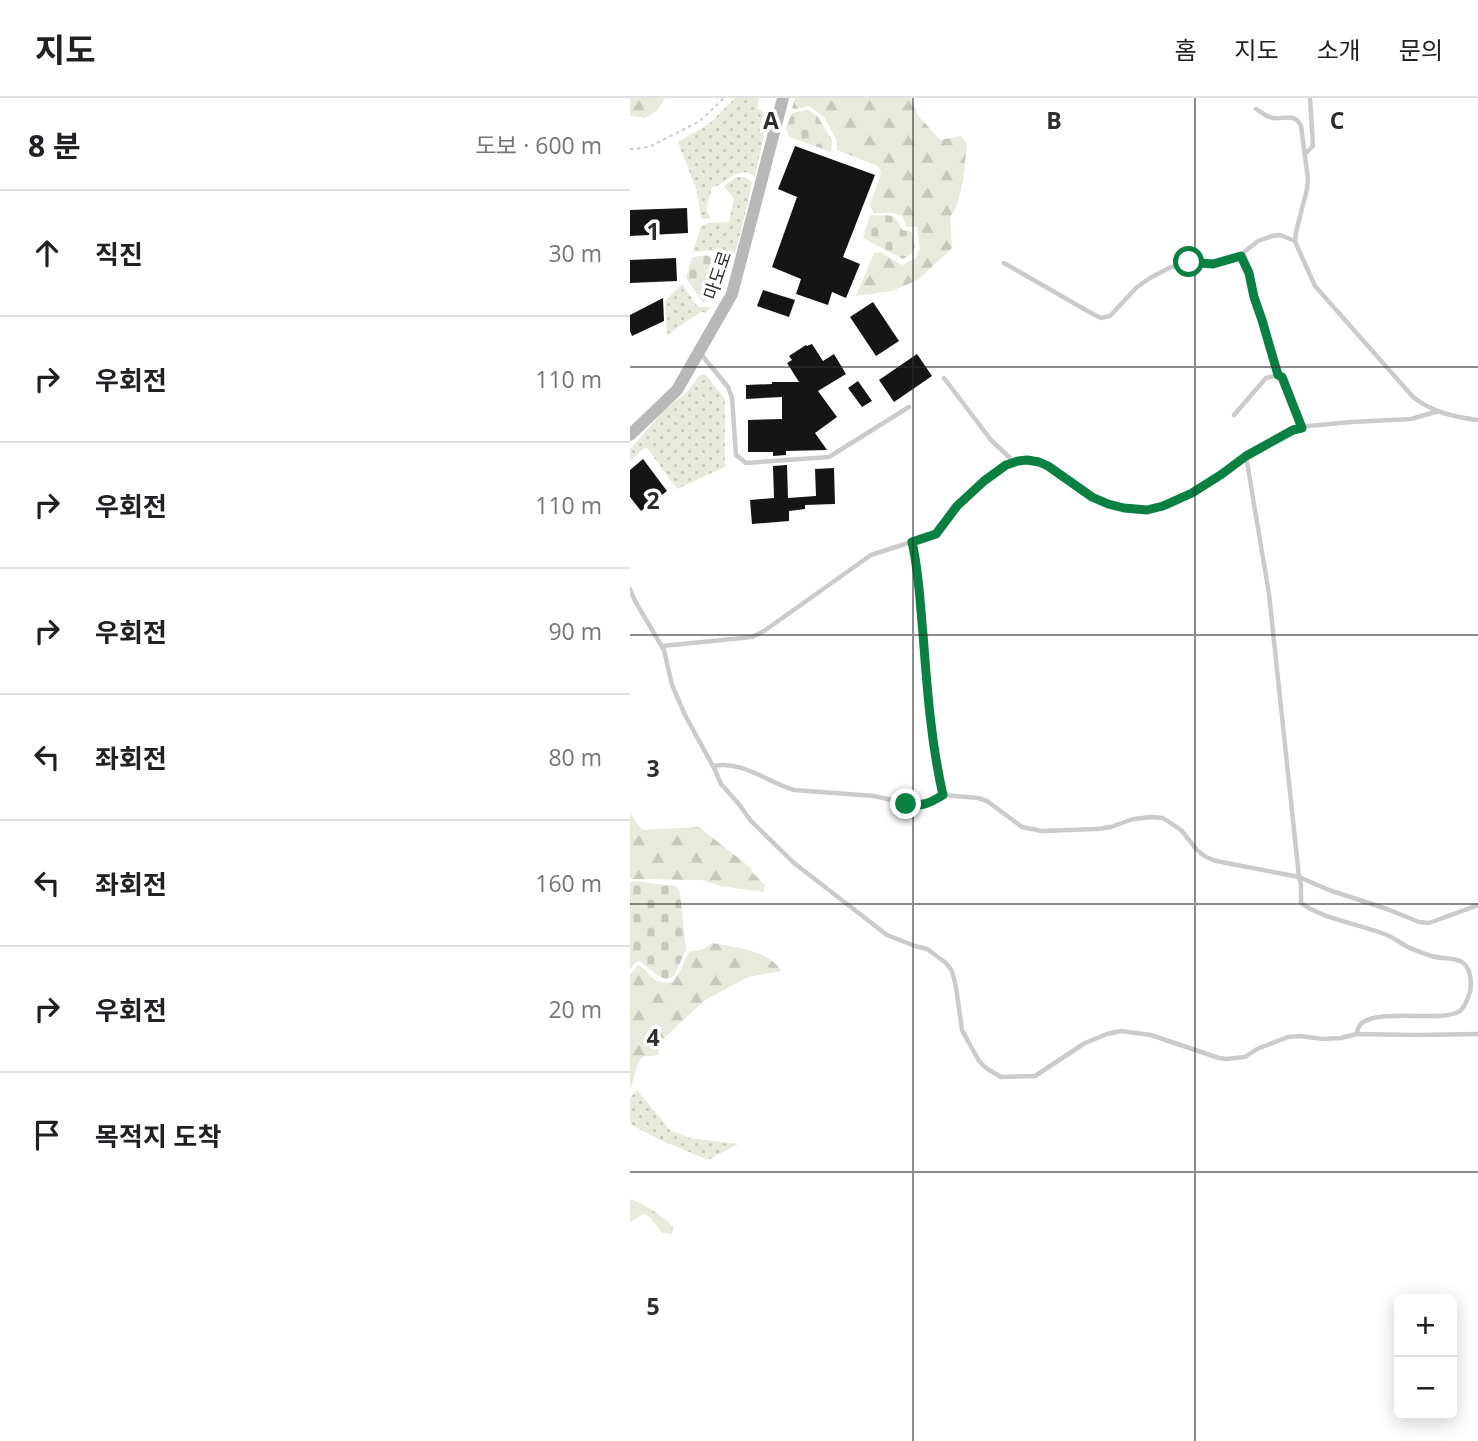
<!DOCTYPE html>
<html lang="ko">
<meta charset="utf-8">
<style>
body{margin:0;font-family:"Open Sans","Noto Sans KR",sans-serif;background:#f2f2f2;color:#202124}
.controls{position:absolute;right:21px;bottom:21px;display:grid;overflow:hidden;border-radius:10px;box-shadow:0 4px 18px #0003}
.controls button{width:63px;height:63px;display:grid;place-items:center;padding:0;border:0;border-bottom:2px solid #e0e0e0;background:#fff;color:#202124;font:35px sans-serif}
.stop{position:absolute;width:21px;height:21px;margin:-16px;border:5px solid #0b8043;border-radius:50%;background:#fff}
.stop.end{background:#0b8043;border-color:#fff;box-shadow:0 2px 7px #0008}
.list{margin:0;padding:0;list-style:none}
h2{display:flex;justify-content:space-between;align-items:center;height:91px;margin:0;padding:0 28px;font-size:30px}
h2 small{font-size:23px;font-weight:400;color:#757577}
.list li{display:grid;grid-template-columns:46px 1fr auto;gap:21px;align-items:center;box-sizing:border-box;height:126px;padding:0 28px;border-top:2px solid #e0e0e0}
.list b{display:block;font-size:26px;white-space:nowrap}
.list em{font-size:23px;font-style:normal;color:#757577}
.icon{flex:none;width:38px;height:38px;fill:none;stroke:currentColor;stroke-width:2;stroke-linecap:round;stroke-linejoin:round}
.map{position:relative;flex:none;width:848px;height:1343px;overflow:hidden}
header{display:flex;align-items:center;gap:42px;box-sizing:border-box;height:98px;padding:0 35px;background:#fff;border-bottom:2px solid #e0e0e0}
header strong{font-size:33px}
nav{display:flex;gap:38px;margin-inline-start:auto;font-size:24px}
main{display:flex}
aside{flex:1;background:#fff}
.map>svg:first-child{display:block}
.grass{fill:url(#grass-dots)}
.forest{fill:url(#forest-firs)}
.cemetery{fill:url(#cemetery-stones)}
.building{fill:#151515}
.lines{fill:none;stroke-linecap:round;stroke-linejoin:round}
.path{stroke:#cbcbcb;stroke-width:2;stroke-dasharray:3.5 3.5;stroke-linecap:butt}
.lane{stroke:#cbcbcb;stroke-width:4.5}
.secondary{stroke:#b8b8b8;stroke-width:12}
.route{stroke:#0b8043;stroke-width:9}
.grid{fill:none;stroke:#2e2e2e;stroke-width:2;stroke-opacity:0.55}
.labels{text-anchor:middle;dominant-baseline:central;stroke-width:7;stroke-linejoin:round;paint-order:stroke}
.street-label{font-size:18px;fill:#2e2e2e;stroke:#fff}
.grid-label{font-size:23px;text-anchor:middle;font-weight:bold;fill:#2e2e2e;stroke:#fff;stroke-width:7;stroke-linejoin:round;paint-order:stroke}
</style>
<header>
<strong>지도</strong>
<nav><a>홈</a><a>지도</a><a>소개</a><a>문의</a></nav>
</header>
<main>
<aside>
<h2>8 분<small>도보 · 600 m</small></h2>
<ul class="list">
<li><svg class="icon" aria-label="ahead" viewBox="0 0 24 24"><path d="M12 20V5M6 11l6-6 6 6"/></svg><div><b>직진</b></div><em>30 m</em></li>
<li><svg class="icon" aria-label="right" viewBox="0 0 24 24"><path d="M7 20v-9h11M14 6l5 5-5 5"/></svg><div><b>우회전</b></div><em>110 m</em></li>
<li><svg class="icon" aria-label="right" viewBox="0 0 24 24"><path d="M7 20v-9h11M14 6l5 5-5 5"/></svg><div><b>우회전</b></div><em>110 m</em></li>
<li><svg class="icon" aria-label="right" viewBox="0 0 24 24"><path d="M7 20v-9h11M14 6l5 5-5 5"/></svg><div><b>우회전</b></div><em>90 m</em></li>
<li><svg class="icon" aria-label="left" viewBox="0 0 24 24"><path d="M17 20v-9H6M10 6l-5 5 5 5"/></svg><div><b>좌회전</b></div><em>80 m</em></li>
<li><svg class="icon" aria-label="left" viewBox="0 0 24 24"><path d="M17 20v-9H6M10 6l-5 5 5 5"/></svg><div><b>좌회전</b></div><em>160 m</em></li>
<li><svg class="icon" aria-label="right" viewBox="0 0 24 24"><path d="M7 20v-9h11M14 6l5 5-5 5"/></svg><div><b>우회전</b></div><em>20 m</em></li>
<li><svg class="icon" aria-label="arrive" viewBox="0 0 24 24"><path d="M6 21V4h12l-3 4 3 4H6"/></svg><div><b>목적지 도착</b></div></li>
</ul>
</aside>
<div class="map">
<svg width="848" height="1343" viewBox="0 0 848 1343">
<defs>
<pattern id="grass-dots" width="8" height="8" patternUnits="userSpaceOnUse" patternTransform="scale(1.75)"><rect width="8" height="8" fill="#e7eadc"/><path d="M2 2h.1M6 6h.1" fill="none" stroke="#c6c9bd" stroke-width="1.8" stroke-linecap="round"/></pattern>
<pattern id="forest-firs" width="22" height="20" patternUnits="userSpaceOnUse" patternTransform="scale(1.75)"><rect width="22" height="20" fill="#e7eadc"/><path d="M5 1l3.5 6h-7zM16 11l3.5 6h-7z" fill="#c6c9bd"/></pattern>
<pattern id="cemetery-stones" width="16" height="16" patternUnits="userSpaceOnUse" patternTransform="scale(1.75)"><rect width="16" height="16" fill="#e7eadc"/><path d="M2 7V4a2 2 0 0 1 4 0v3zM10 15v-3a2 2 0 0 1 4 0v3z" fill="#c6c9bd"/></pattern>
</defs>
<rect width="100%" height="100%" fill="#fff"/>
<g class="grass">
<path d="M105,0H129L127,10L138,18L125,79L118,74L106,76L87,88L82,89L76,111L81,120L71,121L67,93L48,44L80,25Z"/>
<path d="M106,79H115L122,84C118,105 100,188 85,199L96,165L93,158L84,152L63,154L71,128L79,125L99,124L104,101L94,88Z"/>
<path d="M52,186L68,209H80L76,215L71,214L37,237L35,203Z"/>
<path d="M75,276L95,301V369L47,391L17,350L13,351L0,363V351L35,311L58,293L69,278Z"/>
<path d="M7,992L40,1032L60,1040L108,1046L78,1062L28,1041L0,1026V1000Z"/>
</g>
<g class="forest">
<path d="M0,0H35L28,12L15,20L0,18Z"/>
<path d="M165,0H281L287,16L310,42L331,38L337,46L333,83L327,108L320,119L322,150L288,182L262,193L226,198L244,155L250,154L272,167L286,160L290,151L287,129H276L273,119L264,115H244L240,107L251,75L248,68L207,52V43L194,19L179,8L165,11L162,10Z"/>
<path d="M0,715L12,732L69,729L121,770L122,774L135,787L134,794L91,788L72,782L0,781Z"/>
<path d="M83,845C105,850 139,851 151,873L118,879L75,902L32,942L28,957L12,959C4,971 5,979 0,992V877L8,867C24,876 19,887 43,884L51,871L59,854L73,851Z"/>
<path d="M0,1101C15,1106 32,1117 43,1129L42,1136L32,1135L20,1119L14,1116L0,1124Z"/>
</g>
<g class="cemetery">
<path d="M178,12L188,19L202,42L201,54L160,39L156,31L162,15Z"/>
<path d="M240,117C257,119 264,112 272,132L281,133L285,149L281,156L273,161L233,140Z"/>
<path d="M77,157C98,170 85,190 73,205L56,180L62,159Z"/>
<path d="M4,783L46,788L50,795L56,851L44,878L36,881L28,878L10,863L6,864L0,871V785Z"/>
</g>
<g class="building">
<path d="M165,48L245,77L213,159L230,166L216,200L202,194L198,207L166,196L171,181L142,169L167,99L148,91Z"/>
<path d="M57,110L58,135L0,138V112Z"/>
<path d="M46,160L47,183L0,185V162Z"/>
<path d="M133,192L165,202L159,219L127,208Z"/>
<path d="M33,200L34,223L2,238L0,233V217Z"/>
<path d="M243,204L269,243L246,258L220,219Z"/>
<path d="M182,246L193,263L204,256L216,276L188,293L207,319L185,335L197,352L156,353V357L143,358V354H118V322L152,321V299L116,301V287L142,286V284H169L157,265L162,262L159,258L176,247L177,248Z"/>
<path d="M287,256L302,278L264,304L249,282Z"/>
<path d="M228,283L242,303L232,309L218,290Z"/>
<path d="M13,361L37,393L11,413L0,399V372Z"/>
<path d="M157,367L158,400L186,398L185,371L204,370L205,406L175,407V411L159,413V423L122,426L120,402L144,400L143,368Z"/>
</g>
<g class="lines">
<path class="path" d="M0,51L19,49L70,23L94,0"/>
<g class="lane">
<path d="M626,11C632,15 637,19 643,20C656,22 664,14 671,28L678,81L677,91L666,134L665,143L667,148L685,188L783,299C802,314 824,319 848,322"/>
<path d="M675,56L683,48L680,0"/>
<path d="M611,158C618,174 619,185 624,201C632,226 640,252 648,277"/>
<path d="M374,165L461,215L471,220L480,218L507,189L520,180L539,170L563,163L576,166H583L608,159L628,143L642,138L650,137L665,143"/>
<path d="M70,255L98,289L102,300L106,357L116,365L199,359L279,309"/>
<path d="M314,280L361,342L380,360L382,365"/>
<path d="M604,317L636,280L648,277L652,279L672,330"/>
<path d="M616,358L639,496L669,779L671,787V805C690,820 733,827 757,837C764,840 769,844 776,848C783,852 793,855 801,858C810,861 823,859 832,864C841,870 842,885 840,894C838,900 835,909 830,913C810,927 727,904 727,936"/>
<path d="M282,444C289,474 290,505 293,536C297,589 301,645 313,697"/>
<path d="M0,491L5,503L34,552L42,587L55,617L85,672L91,686L108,705L121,723L164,765L257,837L285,848L297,851L316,865L322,873L326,889L332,932L349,963L356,970L371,979L405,978L455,945L477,936L491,933L521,937L589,960L596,961L615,959L627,951L658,939L671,938L692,941L711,940L727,936L788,937L848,936"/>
<path d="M32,548L122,539L134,533L241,457L306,436L327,408L354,383L376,367L388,363L397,362L409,364L418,368L462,399L478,406L494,410L518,412L533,408L562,395L592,376L616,358L663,332L678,328L722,324L781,321L809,313"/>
<path d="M83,668C113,662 136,684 164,692L244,698L288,708L297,706L313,697L348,700L357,703L392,729L412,733L467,731L481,729L503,721L522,719L533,720L551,732L567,752L576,759L586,763L669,779L699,792L757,811L789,824L799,825L848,807"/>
</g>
<path class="secondary" d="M0,337L47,292L102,196L153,0"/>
</g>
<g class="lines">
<path class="route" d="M276,706C292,709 300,705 313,697C301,645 297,589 293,536C290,505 289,474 282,444L306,436L327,408L354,383L376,367L388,363L397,362L409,364L418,368L462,399L478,406L494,410L517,412L533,408L562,395L592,376L616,358L663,332L672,330L652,279L648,277L632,222L624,199L619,175L611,158L583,166L559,164"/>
</g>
<path class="grid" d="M283,0V1343M565,0V1343M0,269H848M0,537H848M0,806H848M0,1074H848"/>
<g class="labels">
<g class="street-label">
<text transform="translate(87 177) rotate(-71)">마도로</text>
</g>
</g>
<g class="grid-label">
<text x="141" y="31">A</text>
<text x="424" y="31">B</text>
<text x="707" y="31">C</text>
<text x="23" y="142">1</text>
<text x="23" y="411">2</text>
<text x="23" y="679">3</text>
<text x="23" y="948">4</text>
<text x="23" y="1217">5</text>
</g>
</svg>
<div class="controls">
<button>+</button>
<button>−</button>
</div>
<div class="stop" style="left:559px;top:164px"></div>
<div class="stop end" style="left:276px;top:706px"></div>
</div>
</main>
